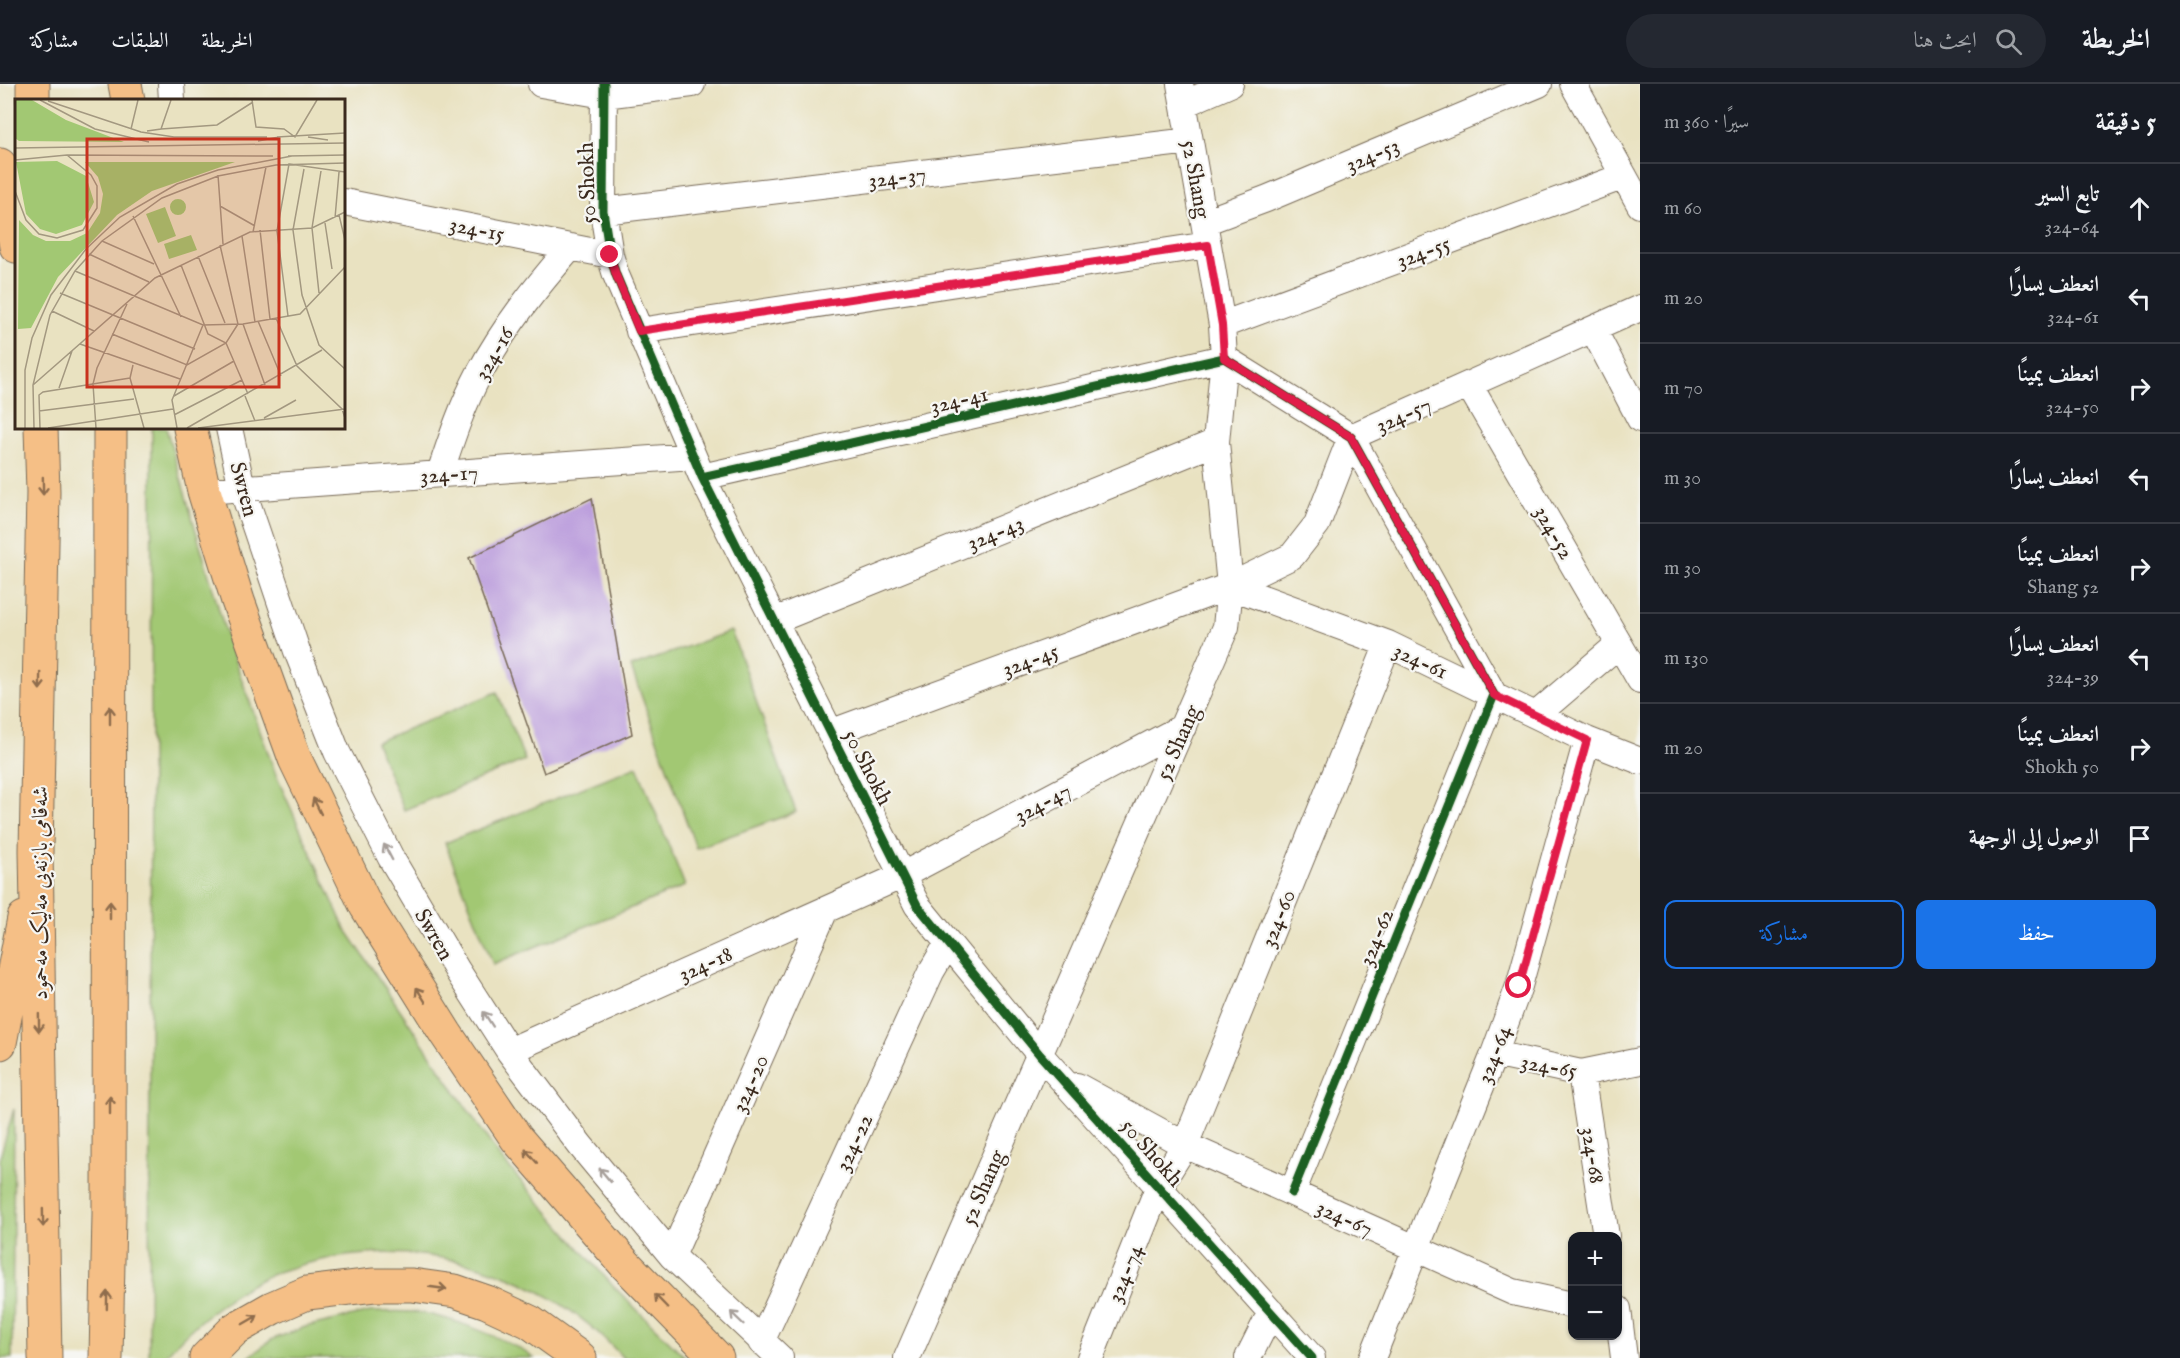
<!DOCTYPE html>
<html lang="ar">
<meta charset="utf-8">
<style>
:root{--surface:#171b24;--page:#242831;--text:#f1f3f6;--muted:#9ea1a6;--line:#363941;--accent:#1a73e8}
body{margin:0;font-family:"IM FELL English",Amiri,serif;background:var(--page);color:var(--text);direction:rtl}
.controls{position:absolute;right:18px;bottom:18px;display:grid;overflow:hidden;border-radius:12px;box-shadow:0 2px 4px #0004}
.controls button{width:54px;height:54px;display:grid;place-items:center;padding:0;border:0;border-bottom:2px solid var(--line);background:var(--surface);color:var(--text);font:30px sans-serif}
.stop{position:absolute;width:18px;height:18px;margin:-14px;border:4px solid #e11d48;border-radius:50%;background:#fff}
.stop.end{background:#e11d48;border-color:#fff;box-shadow:0 2px 6px #0008}
.list{margin:0;padding:0;list-style:none}
h2{display:flex;justify-content:space-between;align-items:center;height:78px;margin:0;padding:0 24px;font-size:26px}
h2 small{font-size:20px;font-weight:400;color:var(--muted)}
.list li{display:grid;grid-template-columns:39px 1fr auto;gap:18px;align-items:center;box-sizing:border-box;height:90px;padding:0 24px;border-top:2px solid var(--line)}
.list b{display:block;font-size:22px;white-space:nowrap}
.list p{margin:0;font-size:20px;white-space:nowrap;color:var(--muted)}
.list em{font-size:20px;font-style:normal;color:var(--muted)}
.actions{display:flex;gap:12px;padding:18px 24px}
.actions a{flex:1;padding:14px 0;border:2px solid var(--accent);border-radius:12px;text-align:center;font-size:21px;color:var(--accent)}
.actions .main{background:var(--accent);color:#fff}
.icon{flex:none;width:33px;height:33px;fill:none;stroke:currentColor;stroke-width:2;stroke-linecap:round;stroke-linejoin:round}
.map{position:relative;flex:none;width:1640px;height:1274px;overflow:hidden;direction:ltr}
header{display:flex;align-items:center;gap:36px;box-sizing:border-box;height:84px;padding:0 30px;background:var(--surface);border-bottom:2px solid var(--line)}
header strong{font-size:28px}
nav{display:flex;gap:33px;margin-inline-start:auto;font-size:21px}
.search{width:420px;height:54px;background:var(--page);display:flex;align-items:center;gap:15px;box-sizing:border-box;padding:0 21px;border-radius:33px;color:var(--muted);font-size:22px}
main{display:flex}
aside{flex:1;background:var(--surface)}
.map>svg:first-child{display:block}
.green{fill:#a2c873;stroke:#6e7948;stroke-width:1.5}
.building{fill:#ba9bdc}
.lines{fill:none;stroke-linecap:round;stroke-linejoin:round}
.street-casing{stroke:#786a57;stroke-width:28}
.highway-casing{stroke:#786a57;stroke-width:35}
.street{stroke:#fff;stroke-width:26}
.highway{stroke:#f5bf86;stroke-width:33}
.cycleway-casing{stroke:#f6f6f2;stroke-width:13}
.cycleway{stroke:#1b5e20;stroke-width:9}
.oneway{stroke:#8f6d4d}
.oneway2{stroke:#a79f9a}
.route{stroke:#e11d48;stroke-width:8}
.labels{text-anchor:middle;stroke-width:4.5;stroke-linejoin:round;paint-order:stroke}
.street-label{font-size:22px;fill:#3b2a1e;stroke:#f6f6f2}
.inset-road{fill:none;stroke:#a39880;stroke-width:1.5}
.view{fill:#c8321e;fill-opacity:0.15;stroke:#c8321e;stroke-width:3}
.inset-edge{fill:none;stroke:#3b2a1e;stroke-width:3}
</style>
<header>
<strong>الخريطة</strong>
<div class="search"><svg class="icon" aria-label="search" viewBox="0 0 24 24"><circle cx="10" cy="10" r="6"/><path d="M15 15l6 6"/></svg>ابحث هنا</div>
<nav><a>الخريطة</a><a>الطبقات</a><a>مشاركة</a></nav>
</header>
<main>
<aside>
<h2>5 دقيقة<small>سيرًا · 360 m</small></h2>
<ul class="list">
<li><svg class="icon" aria-label="ahead" viewBox="0 0 24 24"><path d="M12 20V5M6 11l6-6 6 6"/></svg><div><b>تابع السير</b><p>324-64</p></div><em>60 m</em></li>
<li><svg class="icon" aria-label="left" viewBox="0 0 24 24"><path d="M17 20v-9H6M10 6l-5 5 5 5"/></svg><div><b>انعطف يسارًا</b><p>324-61</p></div><em>20 m</em></li>
<li><svg class="icon" aria-label="right" viewBox="0 0 24 24"><path d="M7 20v-9h11M14 6l5 5-5 5"/></svg><div><b>انعطف يمينًا</b><p>324-50</p></div><em>70 m</em></li>
<li><svg class="icon" aria-label="left" viewBox="0 0 24 24"><path d="M17 20v-9H6M10 6l-5 5 5 5"/></svg><div><b>انعطف يسارًا</b></div><em>30 m</em></li>
<li><svg class="icon" aria-label="right" viewBox="0 0 24 24"><path d="M7 20v-9h11M14 6l5 5-5 5"/></svg><div><b>انعطف يمينًا</b><p>52 Shang</p></div><em>30 m</em></li>
<li><svg class="icon" aria-label="left" viewBox="0 0 24 24"><path d="M17 20v-9H6M10 6l-5 5 5 5"/></svg><div><b>انعطف يسارًا</b><p>324-39</p></div><em>130 m</em></li>
<li><svg class="icon" aria-label="right" viewBox="0 0 24 24"><path d="M7 20v-9h11M14 6l5 5-5 5"/></svg><div><b>انعطف يمينًا</b><p>50 Shokh</p></div><em>20 m</em></li>
<li><svg class="icon" aria-label="arrive" viewBox="0 0 24 24"><path d="M6 21V4h12l-3 4 3 4H6"/></svg><div><b>الوصول إلى الوجهة</b></div></li>
</ul>
<div class="actions"><a class="main">حفظ</a><a>مشاركة</a></div>
</aside>
<div class="map">
<svg width="1640" height="1274" viewBox="0 0 1640 1274">
<rect width="100%" height="100%" fill="#f6f6f2"/>
<filter id="ink" filterUnits="userSpaceOnUse"><feTurbulence type="fractalNoise" baseFrequency=".0167" numOctaves="2"/><feDisplacementMap in="SourceGraphic" scale="12" xChannelSelector="R" yChannelSelector="G"/><feConvolveMatrix kernelMatrix="1 2 1 2 8 2 1 2 1" color-interpolation-filters="sRGB"/></filter>
<filter id="wash" filterUnits="userSpaceOnUse"><feTurbulence type="fractalNoise" baseFrequency=".008" numOctaves="4" result="noise"/><feDisplacementMap in="SourceGraphic" scale="24" xChannelSelector="R" yChannelSelector="G"/><feGaussianBlur stdDeviation="1.35" result="paint"/><feColorMatrix in="noise" values="0 0 0 0 0 0 0 0 0 0 0 0 0 0 0 0 0 1.4 0 .05"/><feComposite in="paint" operator="in"/></filter>
<g filter="url(#wash)">
<rect width="100%" height="100%" fill="#e9e2c1"/>
<!-- green -->
<path class="green" d="M 152,344 L 166,344 L 229,560 L 276,691 L 344,843 L 499,1072 L 613,1202 L 686,1274 L 623,1274 C 538,1177 399,1145 278,1188 C 236,1203 192,1241 163,1274 L 149,1274 Z
M 731,547 L 796,728 L 696,764 L 631,583 Z
M 497,608 L 525,676 L 404,726 L 376,658 Z
M 637,682 L 685,802 L 493,880 L 445,759 Z
M 14,1025 L 12,1274 L 0,1274 L 0,1073 Z
M 370,1228 C 384,1228 398,1227 412,1228 C 444,1230 508,1255 534,1274 L 248,1274 L 271,1256 L 305,1243 Z"/>
<g id="blocks">
<!-- building -->
<path class="building" d="M 592,414 L 632,650 L 544,689 L 469,474 Z"/>
</g>
</g>
<g filter="url(#ink)">
<use href="#blocks" fill-opacity="0" stroke="#786a57" stroke-width="1.5"/>
<g class="lines">
<!-- street casing -->
<g class="street-casing">
<path id="street" d="M 171,0 L 172,16
M 541,0 L 604,11 L 692,0
M 604,0 L 603,127 L 610,171 L 616,191 L 702,393 L 917,821 L 1040,971 L 1312,1274
M 1573,0 L 1640,121
M 1184,20 L 1230,0
M 344,118 L 610,171
M 603,127 L 1190,57
M 1204,138 L 1266,115 L 1539,0
M 1222,241 L 1624,92
M 1593,245 L 1640,335
M 639,247 L 1208,161
M 1469,301 L 1640,596
M 229,344 L 242,404 L 257,448 L 297,567 L 337,668 L 391,774 L 457,886 L 509,967 L 580,1061 L 672,1172 L 780,1274
M 440,389 C 451,356 462,322 479,290 C 504,243 536,203 571,163
M 702,393 L 1224,274 L 1351,353 L 1494,611 L 1292,1109
M 204,407 L 693,372
M 1230,502 L 1388,560 L 1587,656 L 1640,677
M 774,537 L 1216,358
M 1536,631 L 1619,560
M 830,649 L 1230,502 L 1292,472 L 1317,440 L 1351,353 L 1640,224
M 509,967 L 901,792 L 1183,643
M 1494,970 L 1581,989 L 1640,977
M 1581,989 L 1606,1152
M 1077,1002 L 1185,1061 L 1415,1164 L 1513,1208 L 1572,1221
M 672,1172 L 825,826
M 1618,1225 L 1624,1274
M 761,1258 L 931,888 L 948,859
M 907,1274 L 1226,543 L 1230,502 L 1216,358 L 1224,274 L 1222,241 L 1180,0
M 1090,1274 L 1158,1104 L 1185,1061 L 1388,560
M 1248,1274 L 1271,1228
M 1372,1274 L 1494,970 L 1519,902 L 1587,656"/>
</g>
<!-- highway casing -->
<g class="highway-casing">
<path id="highway" d="M 33,0 L 33,16
M 125,0 L 128,16
M 0,81 L 16,162
M 41,344 L 43,408 L 36,767 L 45,1274
M 190,344 L 204,407 L 238,517 L 295,675 L 366,822 L 446,950 L 517,1055 L 625,1180 L 717,1274
M 0,959 L 24,834
M 106,1274 L 109,1130 L 110,344
M 206,1274 L 235,1245 L 272,1224 L 307,1209 L 374,1201 L 412,1201 L 455,1207 L 487,1218 L 530,1238 L 580,1274"/>
</g>
<!-- street -->
<use href="#street" class="street"/>
<!-- highway -->
<use href="#highway" class="highway"/>
<!-- cycleway casing -->
<g class="cycleway-casing">
<path id="cycleway" d="M 604,0 L 603,127 L 610,171 L 616,191 L 702,393 L 917,821 L 1040,971 L 1312,1274
M 702,393 L 1224,274 L 1351,353 L 1494,611 L 1292,1109"/>
</g>
<!-- cycleway -->
<use href="#cycleway" class="cycleway"/>
</g>
<!-- one-way arrows -->
<defs><path id="oneway-shaft" d="M-6 0H5M1.5-3L5.5 0L1.5 3" fill="none" stroke-width="1.6" stroke-linecap="round" stroke-linejoin="round" transform="scale(1.5)"/></defs>
<g class="oneway">
<use href="#oneway-shaft" transform="translate(43 402) rotate(89)"/>
<use href="#oneway-shaft" transform="translate(40 597) rotate(91)"/>
<use href="#oneway-shaft" transform="translate(110 631) rotate(-90)"/>
<use href="#oneway-shaft" transform="translate(317 722) rotate(-116)"/>
<use href="#oneway-shaft" transform="translate(110 826) rotate(-90)"/>
<use href="#oneway-shaft" transform="translate(421 911) rotate(-122)"/>
<use href="#oneway-shaft" transform="translate(39 939) rotate(89)"/>
<use href="#oneway-shaft" transform="translate(110 1021) rotate(-90)"/>
<use href="#oneway-shaft" transform="translate(531 1072) rotate(-131)"/>
<use href="#oneway-shaft" transform="translate(43 1134) rotate(89)"/>
<use href="#oneway-shaft" transform="translate(438 1204) rotate(8)"/>
<use href="#oneway-shaft" transform="translate(107 1216) rotate(-89)"/>
<use href="#oneway-shaft" transform="translate(661 1217) rotate(-134)"/>
<use href="#oneway-shaft" transform="translate(250 1236) rotate(-30)"/>
</g>
<g class="oneway2">
<use href="#oneway-shaft" transform="translate(388 768) rotate(-118)"/>
<use href="#oneway-shaft" transform="translate(488 935) rotate(-123)"/>
<use href="#oneway-shaft" transform="translate(605 1091) rotate(-130)"/>
<use href="#oneway-shaft" transform="translate(737 1234) rotate(-136)"/>
</g>
</g>
<g class="lines" filter="url(#ink)">
<!-- route -->
<path class="route" d="M 610,171 L 616,191 L 639,247 L 1208,161 L 1222,241 L 1224,274 L 1351,353 L 1494,611 L 1587,656 L 1519,902"/>
</g>
<g class="labels">
<!-- street labels -->
<g class="street-label">
<text transform="translate(1372 70) rotate(-23)" y="8">324-53</text>
<text transform="translate(897 92) rotate(-7)" y="8">324-37</text>
<text transform="translate(1197 95) rotate(80)" y="8">52 Shang</text>
<text transform="translate(586 99) rotate(-92)" y="8">50 Shokh</text>
<text transform="translate(477 144) rotate(11)" y="8">324-15</text>
<text transform="translate(1423 167) rotate(-20)" y="8">324-55</text>
<text transform="translate(493 269) rotate(-60)" y="8">324-16</text>
<text transform="translate(959 315) rotate(-13)" y="8">324-41</text>
<text transform="translate(1403 330) rotate(-24)" y="8">324-57</text>
<text transform="translate(449 389) rotate(-4)" y="8">324-17</text>
<text transform="translate(245 405) rotate(75)" y="8">Swren</text>
<text transform="translate(995 448) rotate(-22)" y="8">324-43</text>
<text transform="translate(1555 448) rotate(60)" y="8">324-52</text>
<text transform="translate(1030 575) rotate(-20)" y="8">324-45</text>
<text transform="translate(1421 576) rotate(25)" y="8">324-61</text>
<text transform="translate(1177 658) rotate(-66)" y="8">52 Shang</text>
<text transform="translate(869 683) rotate(63)" y="8">50 Shokh</text>
<text transform="translate(1042 718) rotate(-28)" y="8">324-47</text>
<text transform="translate(39 809) rotate(-90)" y="8">شەقامی بازنەیی مەلیک مەحمود</text>
<text transform="translate(1277 834) rotate(-68)" y="8">324-60</text>
<text transform="translate(435 850) rotate(60)" y="8">Swren</text>
<text transform="translate(1375 853) rotate(-68)" y="8">324-62</text>
<text transform="translate(705 879) rotate(-24)" y="8">324-18</text>
<text transform="translate(1493 970) rotate(-69)" y="8">324-64</text>
<text transform="translate(1549 981) rotate(10)" y="8">324-65</text>
<text transform="translate(749 999) rotate(-66)" y="8">324-20</text>
<text transform="translate(853 1058) rotate(-65)" y="8">324-22</text>
<text transform="translate(1153 1068) rotate(49)" y="8">50 Shokh</text>
<text transform="translate(1594 1071) rotate(81)" y="8">324-68</text>
<text transform="translate(982 1103) rotate(-66)" y="8">52 Shang</text>
<text transform="translate(1345 1133) rotate(24)" y="8">324-67</text>
<text transform="translate(1124 1189) rotate(-68)" y="8">324-74</text>
</g>
</g>
<!-- overview -->
<g transform="translate(15 15)">
<rect width="330" height="330" fill="#e9e2c1"/>
<path d="M 0,1 L 17,1 L 51,21 L 109,43 L 4,42 L 0,39 ZM 42,62 L 71,77 L 79,103 L 67,126 L 41,135 L 25,130 L 11,115 L 1,63 ZM 70,63 L 220,63 L 137,92 L 102,116 L 43,178 L 16,229 L 3,230 L 4,121 L 18,136 L 31,142 L 55,142 L 72,134 L 85,114 L 88,95 L 83,78 ZM155 108a8 8 0 1 1 16 0a8 8 0 1 1-16 0ZM 150,108 L 161,137 L 143,144 L 131,115 ZM 176,136 L 182,151 L 154,160 L 149,145 Z" fill="#a2c873"/>
<path class="inset-road" d="M 25,1 L 80,30 L 134,43M 237,1 L 241,28 L 269,30 L 280,38 L 302,1M 33,2 L 126,33 L 159,38 L 252,38M 116,30 L 123,1M 146,30 L 202,26 L 238,3M 132,32 L 146,30 L 156,1M 262,38 L 330,34M 293,38 L 313,41M 243,42 L 264,38M 0,49 L 330,44M 273,57 L 330,56M 0,61 L 52,56 L 258,57M 289,70 L 278,131 L 287,196 L 304,246 L 330,270M 203,76 L 208,145M 0,92 L 11,121 L 24,135 L 42,139 L 68,131 L 82,109 L 82,87 L 76,76 L 52,56M 205,107 L 240,127M 324,116 L 330,141M 118,117 L 166,218M 320,119 L 324,73M 310,124 L 317,170M 245,131 L 255,220M 238,133 L 251,68M 227,137 L 240,223M 87,142 L 139,165M 74,155 L 134,183M 183,157 L 210,224M 166,166 L 193,235 L 211,244 L 233,295M 60,172 L 188,226 L 228,225 L 285,215 L 330,168M 45,194 L 180,250M 304,194 L 297,129 L 306,72M 37,212 L 79,232M 273,217 L 262,132 L 274,65 L 330,73M 261,219 L 282,267 L 327,310 L 330,319M 243,222 L 266,277M 228,225 L 250,286M 97,235 L 172,266 L 211,244 L 223,225 L 205,146M 65,245 L 165,280M 118,266 L 115,279 L 129,329M 18,286 L 140,179 L 235,133 L 297,129 L 330,113M 44,289 L 57,252M 159,297 L 219,262M 230,297 L 240,322M 24,312 L 119,300M 159,316 L 227,281M 249,319 L 281,301M 10,329 L 10,271 L 17,239 L 36,196 L 71,150 L 105,118 L 162,85 L 203,71 L 277,57M 19,329 L 18,286 L 35,216 L 60,172 L 87,142 L 147,99 L 203,77 L 261,66 L 330,64M 25,329 L 24,296 L 28,293 L 115,279M 33,329 L 158,310M 81,329 L 78,285 L 82,269 L 112,205M 162,329 L 157,301 L 188,226M 172,329 L 307,251M 183,329 L 330,310"/>
<path class="view" d="M 72,40 L 264,40 L 264,288 L 72,288 Z"/>
<rect width="330" height="330" class="inset-edge"/>
</g>
</svg>
<div class="controls">
<button>+</button>
<button>−</button>
</div>
<div class="stop" style="left:1519px;top:902px"></div>
<div class="stop end" style="left:610px;top:171px"></div>
</div>
</main>
